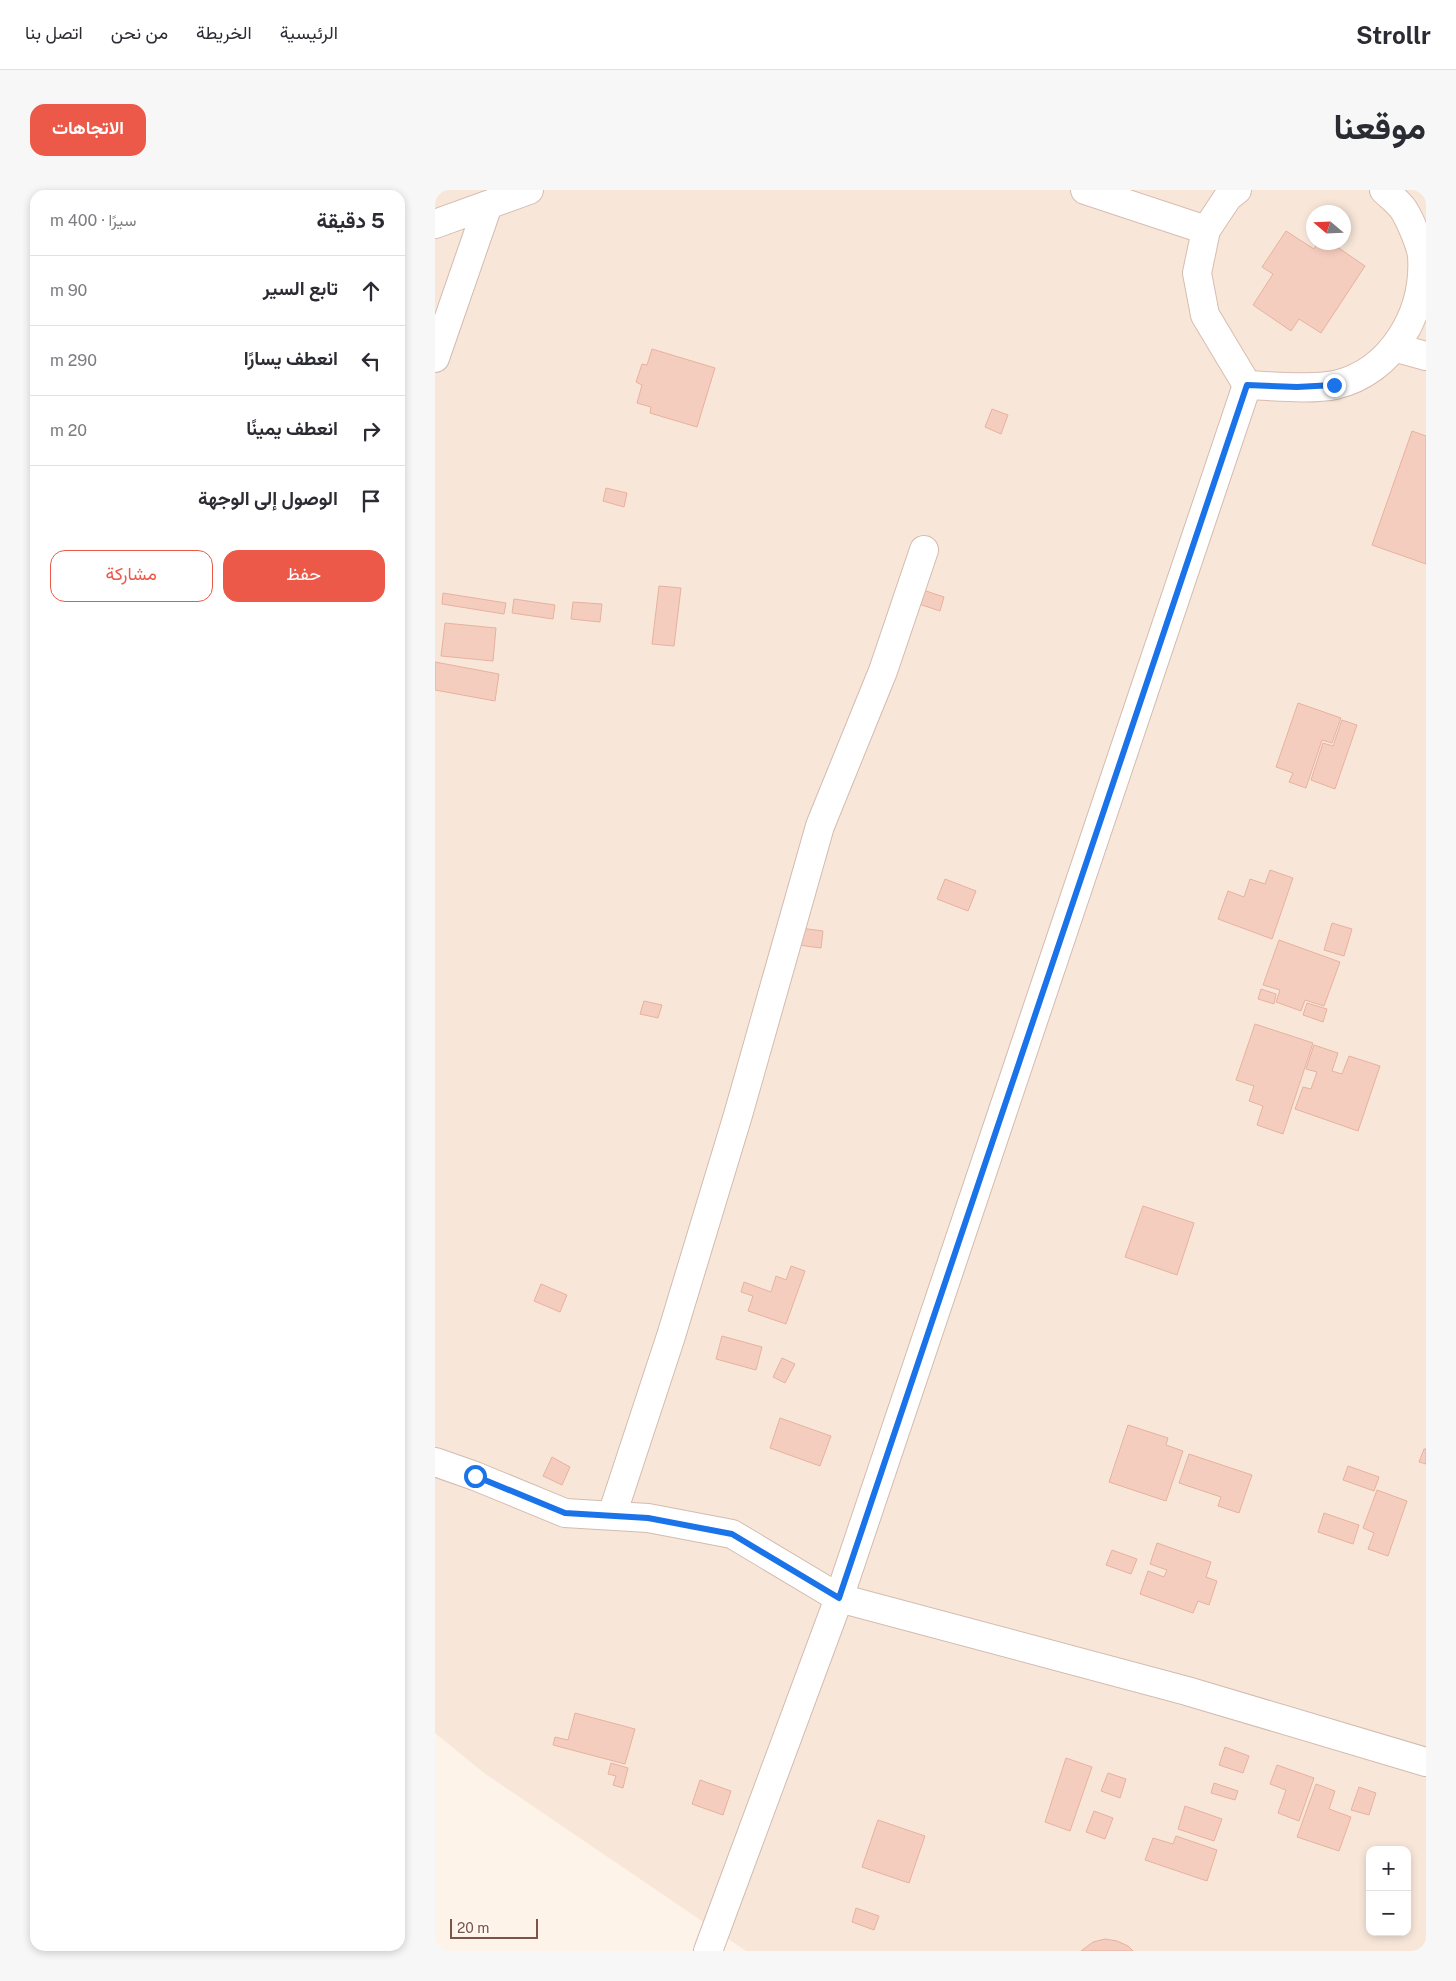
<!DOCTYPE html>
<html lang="ar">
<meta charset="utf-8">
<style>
:root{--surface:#fff;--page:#f7f7f7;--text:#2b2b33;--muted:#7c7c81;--line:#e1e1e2;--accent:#ec5949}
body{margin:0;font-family:"Public Sans",Vazirmatn,sans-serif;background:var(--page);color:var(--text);direction:rtl}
.controls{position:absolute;right:15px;bottom:15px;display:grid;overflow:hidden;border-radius:10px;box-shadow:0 2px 8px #0003}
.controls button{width:45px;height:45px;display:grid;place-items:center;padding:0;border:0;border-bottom:1px solid var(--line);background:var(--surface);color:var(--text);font:25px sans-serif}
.compass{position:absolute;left:871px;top:15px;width:45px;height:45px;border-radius:50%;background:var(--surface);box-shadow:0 2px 8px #0003;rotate:289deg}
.scale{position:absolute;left:15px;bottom:12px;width:88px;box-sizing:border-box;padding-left:5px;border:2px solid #7a554a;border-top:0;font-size:14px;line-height:18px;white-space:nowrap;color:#7a554a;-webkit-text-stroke:4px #fff7f0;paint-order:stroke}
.stop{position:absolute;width:15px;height:15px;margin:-11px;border:4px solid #1a73e8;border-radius:50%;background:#fff}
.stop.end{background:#1a73e8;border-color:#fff;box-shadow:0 1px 5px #0008}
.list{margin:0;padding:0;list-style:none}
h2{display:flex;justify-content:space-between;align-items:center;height:65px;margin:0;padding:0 20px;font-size:21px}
h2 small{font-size:16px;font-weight:400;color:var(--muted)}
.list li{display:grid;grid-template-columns:32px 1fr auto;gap:15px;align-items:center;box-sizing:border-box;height:70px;padding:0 20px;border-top:1px solid var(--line)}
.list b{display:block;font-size:19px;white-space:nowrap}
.list em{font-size:16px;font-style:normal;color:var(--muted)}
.actions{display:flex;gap:10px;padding:15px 20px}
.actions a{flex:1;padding:11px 0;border:1px solid var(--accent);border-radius:15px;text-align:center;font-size:18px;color:var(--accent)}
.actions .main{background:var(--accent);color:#fff}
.icon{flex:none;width:28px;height:28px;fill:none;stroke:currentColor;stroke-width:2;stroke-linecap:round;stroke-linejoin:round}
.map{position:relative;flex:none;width:991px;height:1761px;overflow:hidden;direction:ltr;border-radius:15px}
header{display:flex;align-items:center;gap:30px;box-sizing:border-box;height:70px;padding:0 25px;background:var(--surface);border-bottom:1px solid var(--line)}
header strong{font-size:24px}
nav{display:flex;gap:28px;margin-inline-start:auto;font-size:18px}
.intro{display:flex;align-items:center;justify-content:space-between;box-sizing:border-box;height:120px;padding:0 30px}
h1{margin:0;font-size:35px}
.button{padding:12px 22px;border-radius:15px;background:var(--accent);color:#fff;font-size:18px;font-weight:700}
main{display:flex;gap:30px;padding:0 30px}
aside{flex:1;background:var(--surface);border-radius:15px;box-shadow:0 2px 8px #0003}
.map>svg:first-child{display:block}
.residential{fill:#f8e7d9;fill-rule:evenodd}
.building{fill:#f4cdbf;stroke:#e8b19e}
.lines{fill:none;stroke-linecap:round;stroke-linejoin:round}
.street-casing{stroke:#d3bbb0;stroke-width:30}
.secondary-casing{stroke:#d8bcaf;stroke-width:30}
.street{stroke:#fff;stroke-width:28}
.secondary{stroke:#fff;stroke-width:28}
.route{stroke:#1a73e8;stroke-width:6}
</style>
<header>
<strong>Strollr</strong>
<nav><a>الرئيسية</a><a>الخريطة</a><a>من نحن</a><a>اتصل بنا</a></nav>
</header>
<div class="intro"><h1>موقعنا</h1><a class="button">الاتجاهات</a></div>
<main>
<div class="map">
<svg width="991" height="1761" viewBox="0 0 991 1761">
<rect width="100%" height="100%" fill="#fdf3e9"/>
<!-- residential -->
<path class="residential" d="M 0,0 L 991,0 L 991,1761 L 311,1761 L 49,1583 L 0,1543 ZM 878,22 L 908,22 L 908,52 L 878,52 ZM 935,1660 L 972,1660 L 972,1742 L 935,1742 Z"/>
<!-- building -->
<path class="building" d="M 851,41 L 879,59 L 883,52 L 895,52 L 930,76 L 886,143 L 864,129 L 856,141 L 818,115 L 838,84 L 827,77 Z
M 217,159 L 280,178 L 262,237 L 215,223 L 216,217 L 202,213 L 207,195 L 201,192 L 207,174 L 212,175 Z
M 557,219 L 573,225 L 566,244 L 550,237 Z
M 977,241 L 991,246 L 991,374 L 937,355 Z
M 171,298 L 192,303 L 189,317 L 168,311 Z
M 224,396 L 246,398 L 239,456 L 217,454 Z
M 488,400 L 509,407 L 505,421 L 484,414 Z
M 8,403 L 71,413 L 69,424 L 7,414 Z
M 79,409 L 120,415 L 118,429 L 77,423 Z
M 138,412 L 167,414 L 165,432 L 136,429 Z
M 10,433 L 61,438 L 58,471 L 6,466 Z
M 0,472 L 64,484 L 60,511 L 0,500 Z
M 863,513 L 906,528 L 897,553 L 887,550 L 871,598 L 854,592 L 858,583 L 841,577 Z
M 907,530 L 922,535 L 900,599 L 876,590 L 888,553 L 898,556 Z
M 835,680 L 858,688 L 837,749 L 783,729 L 793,701 L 809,707 L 815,689 L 830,694 Z
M 510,689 L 541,701 L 533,721 L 502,709 Z
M 897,733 L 917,739 L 909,766 L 889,760 Z
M 365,738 L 388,741 L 386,758 L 363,755 Z
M 844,750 L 905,772 L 889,816 L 870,810 L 866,821 L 841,812 L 845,800 L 828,795 Z
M 826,799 L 841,804 L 839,814 L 823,809 Z
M 209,811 L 227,815 L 223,828 L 205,824 Z
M 872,813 L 892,819 L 888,832 L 868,825 Z
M 820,834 L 878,853 L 848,944 L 822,935 L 828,916 L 814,911 L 819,896 L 801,890 Z
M 879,855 L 903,863 L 897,881 L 907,884 L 914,866 L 945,876 L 923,941 L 860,919 L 868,897 L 876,899 L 882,882 L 871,879 Z
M 708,1016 L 759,1033 L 742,1085 L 690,1067 Z
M 356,1076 L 370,1081 L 351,1134 L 313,1121 L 318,1106 L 306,1102 L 309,1092 L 336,1102 L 341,1086 L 351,1090 Z
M 106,1094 L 132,1105 L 125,1122 L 99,1111 Z
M 287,1146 L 327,1157 L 321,1180 L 281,1169 Z
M 347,1168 L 360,1174 L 350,1193 L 338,1187 Z
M 345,1228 L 396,1246 L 385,1276 L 335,1258 Z
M 693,1235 L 733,1248 L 731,1255 L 748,1261 L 731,1311 L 674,1292 Z
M 989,1259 L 991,1259 L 991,1274 L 984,1272 Z
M 754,1264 L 817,1285 L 804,1323 L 783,1316 L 786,1307 L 744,1293 Z
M 117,1267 L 135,1277 L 127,1295 L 108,1286 Z
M 913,1276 L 944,1287 L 939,1301 L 908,1290 Z
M 942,1300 L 972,1311 L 953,1366 L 933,1359 L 939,1343 L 928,1338 Z
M 889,1323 L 924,1335 L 918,1354 L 883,1342 Z
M 722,1353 L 776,1372 L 771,1387 L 782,1391 L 774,1415 L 763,1411 L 758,1423 L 705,1404 L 713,1381 L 729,1387 L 732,1380 L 715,1374 Z
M 677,1360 L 702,1369 L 696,1384 L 671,1375 Z
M 140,1523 L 200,1539 L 190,1574 L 118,1555 L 120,1547 L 133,1550 Z
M 790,1557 L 814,1566 L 808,1583 L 784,1575 Z
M 631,1568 L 657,1577 L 635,1641 L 610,1632 Z
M 176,1573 L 193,1578 L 188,1598 L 178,1595 L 181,1586 L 173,1584 Z
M 842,1575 L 879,1588 L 864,1631 L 843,1623 L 851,1600 L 835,1594 Z
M 673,1583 L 691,1589 L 685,1608 L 666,1601 Z
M 265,1590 L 296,1601 L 288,1625 L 257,1614 Z
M 779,1593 L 803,1601 L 800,1610 L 776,1603 Z
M 881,1594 L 900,1601 L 894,1619 L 916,1627 L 904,1661 L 862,1647 Z
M 924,1597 L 941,1603 L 934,1625 L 916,1620 Z
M 750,1616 L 787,1629 L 779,1651 L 743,1639 Z
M 659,1621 L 678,1628 L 670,1649 L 651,1642 Z
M 443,1630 L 490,1646 L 474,1693 L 427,1677 Z
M 741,1646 L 782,1660 L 772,1691 L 710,1670 L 718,1648 L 738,1654 Z
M 421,1718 L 444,1726 L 439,1740 L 417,1732 Z
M 670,1749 L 682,1751 L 693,1756 L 698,1761 L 646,1761 L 658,1752 Z"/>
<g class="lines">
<!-- street casing -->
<g class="street-casing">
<path id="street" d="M 0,34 L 94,0
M 0,168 L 53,15
M 0,1272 L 40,1286 L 130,1323 L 213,1328 L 297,1344 L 404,1408 L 752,1501 L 991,1572
M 177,1325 L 236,1146 L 303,925 L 385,636 L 448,481 L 489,360
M 273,1761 L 404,1408 L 812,195"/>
</g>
<!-- secondary casing -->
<g class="secondary-casing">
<path id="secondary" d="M 650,0 L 771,40
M 802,0 L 793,7 L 771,40 L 762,83 L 770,125 L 812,195 C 836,196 877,200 900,195 C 957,182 991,123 987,65 C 985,54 976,32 970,22 C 966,14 956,7 949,0
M 962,158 L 991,166"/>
</g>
<!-- street -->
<use href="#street" class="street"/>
<!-- secondary -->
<use href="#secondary" class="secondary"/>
</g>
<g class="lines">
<!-- route -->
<path class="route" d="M 40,1286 L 130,1323 L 213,1328 L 297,1344 L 404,1408 L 812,195 L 862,197 L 899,195"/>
</g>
</svg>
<div class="controls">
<button>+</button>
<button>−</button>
</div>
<svg class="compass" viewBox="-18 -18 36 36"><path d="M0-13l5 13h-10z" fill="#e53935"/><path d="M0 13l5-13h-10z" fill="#7c7c81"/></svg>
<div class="scale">20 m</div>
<div class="stop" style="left:40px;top:1286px"></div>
<div class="stop end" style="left:899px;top:195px"></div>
</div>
<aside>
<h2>5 دقيقة<small>سيرًا · 400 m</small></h2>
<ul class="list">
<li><svg class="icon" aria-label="ahead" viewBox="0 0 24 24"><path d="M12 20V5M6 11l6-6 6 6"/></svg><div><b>تابع السير</b></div><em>90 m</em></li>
<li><svg class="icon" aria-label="left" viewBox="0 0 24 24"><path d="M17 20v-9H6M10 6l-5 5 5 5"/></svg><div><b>انعطف يسارًا</b></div><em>290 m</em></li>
<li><svg class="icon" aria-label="right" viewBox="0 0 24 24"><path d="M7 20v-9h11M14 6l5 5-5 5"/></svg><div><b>انعطف يمينًا</b></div><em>20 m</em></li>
<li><svg class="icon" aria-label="arrive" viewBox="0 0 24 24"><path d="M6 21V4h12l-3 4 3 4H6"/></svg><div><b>الوصول إلى الوجهة</b></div></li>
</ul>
<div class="actions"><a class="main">حفظ</a><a>مشاركة</a></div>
</aside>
</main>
